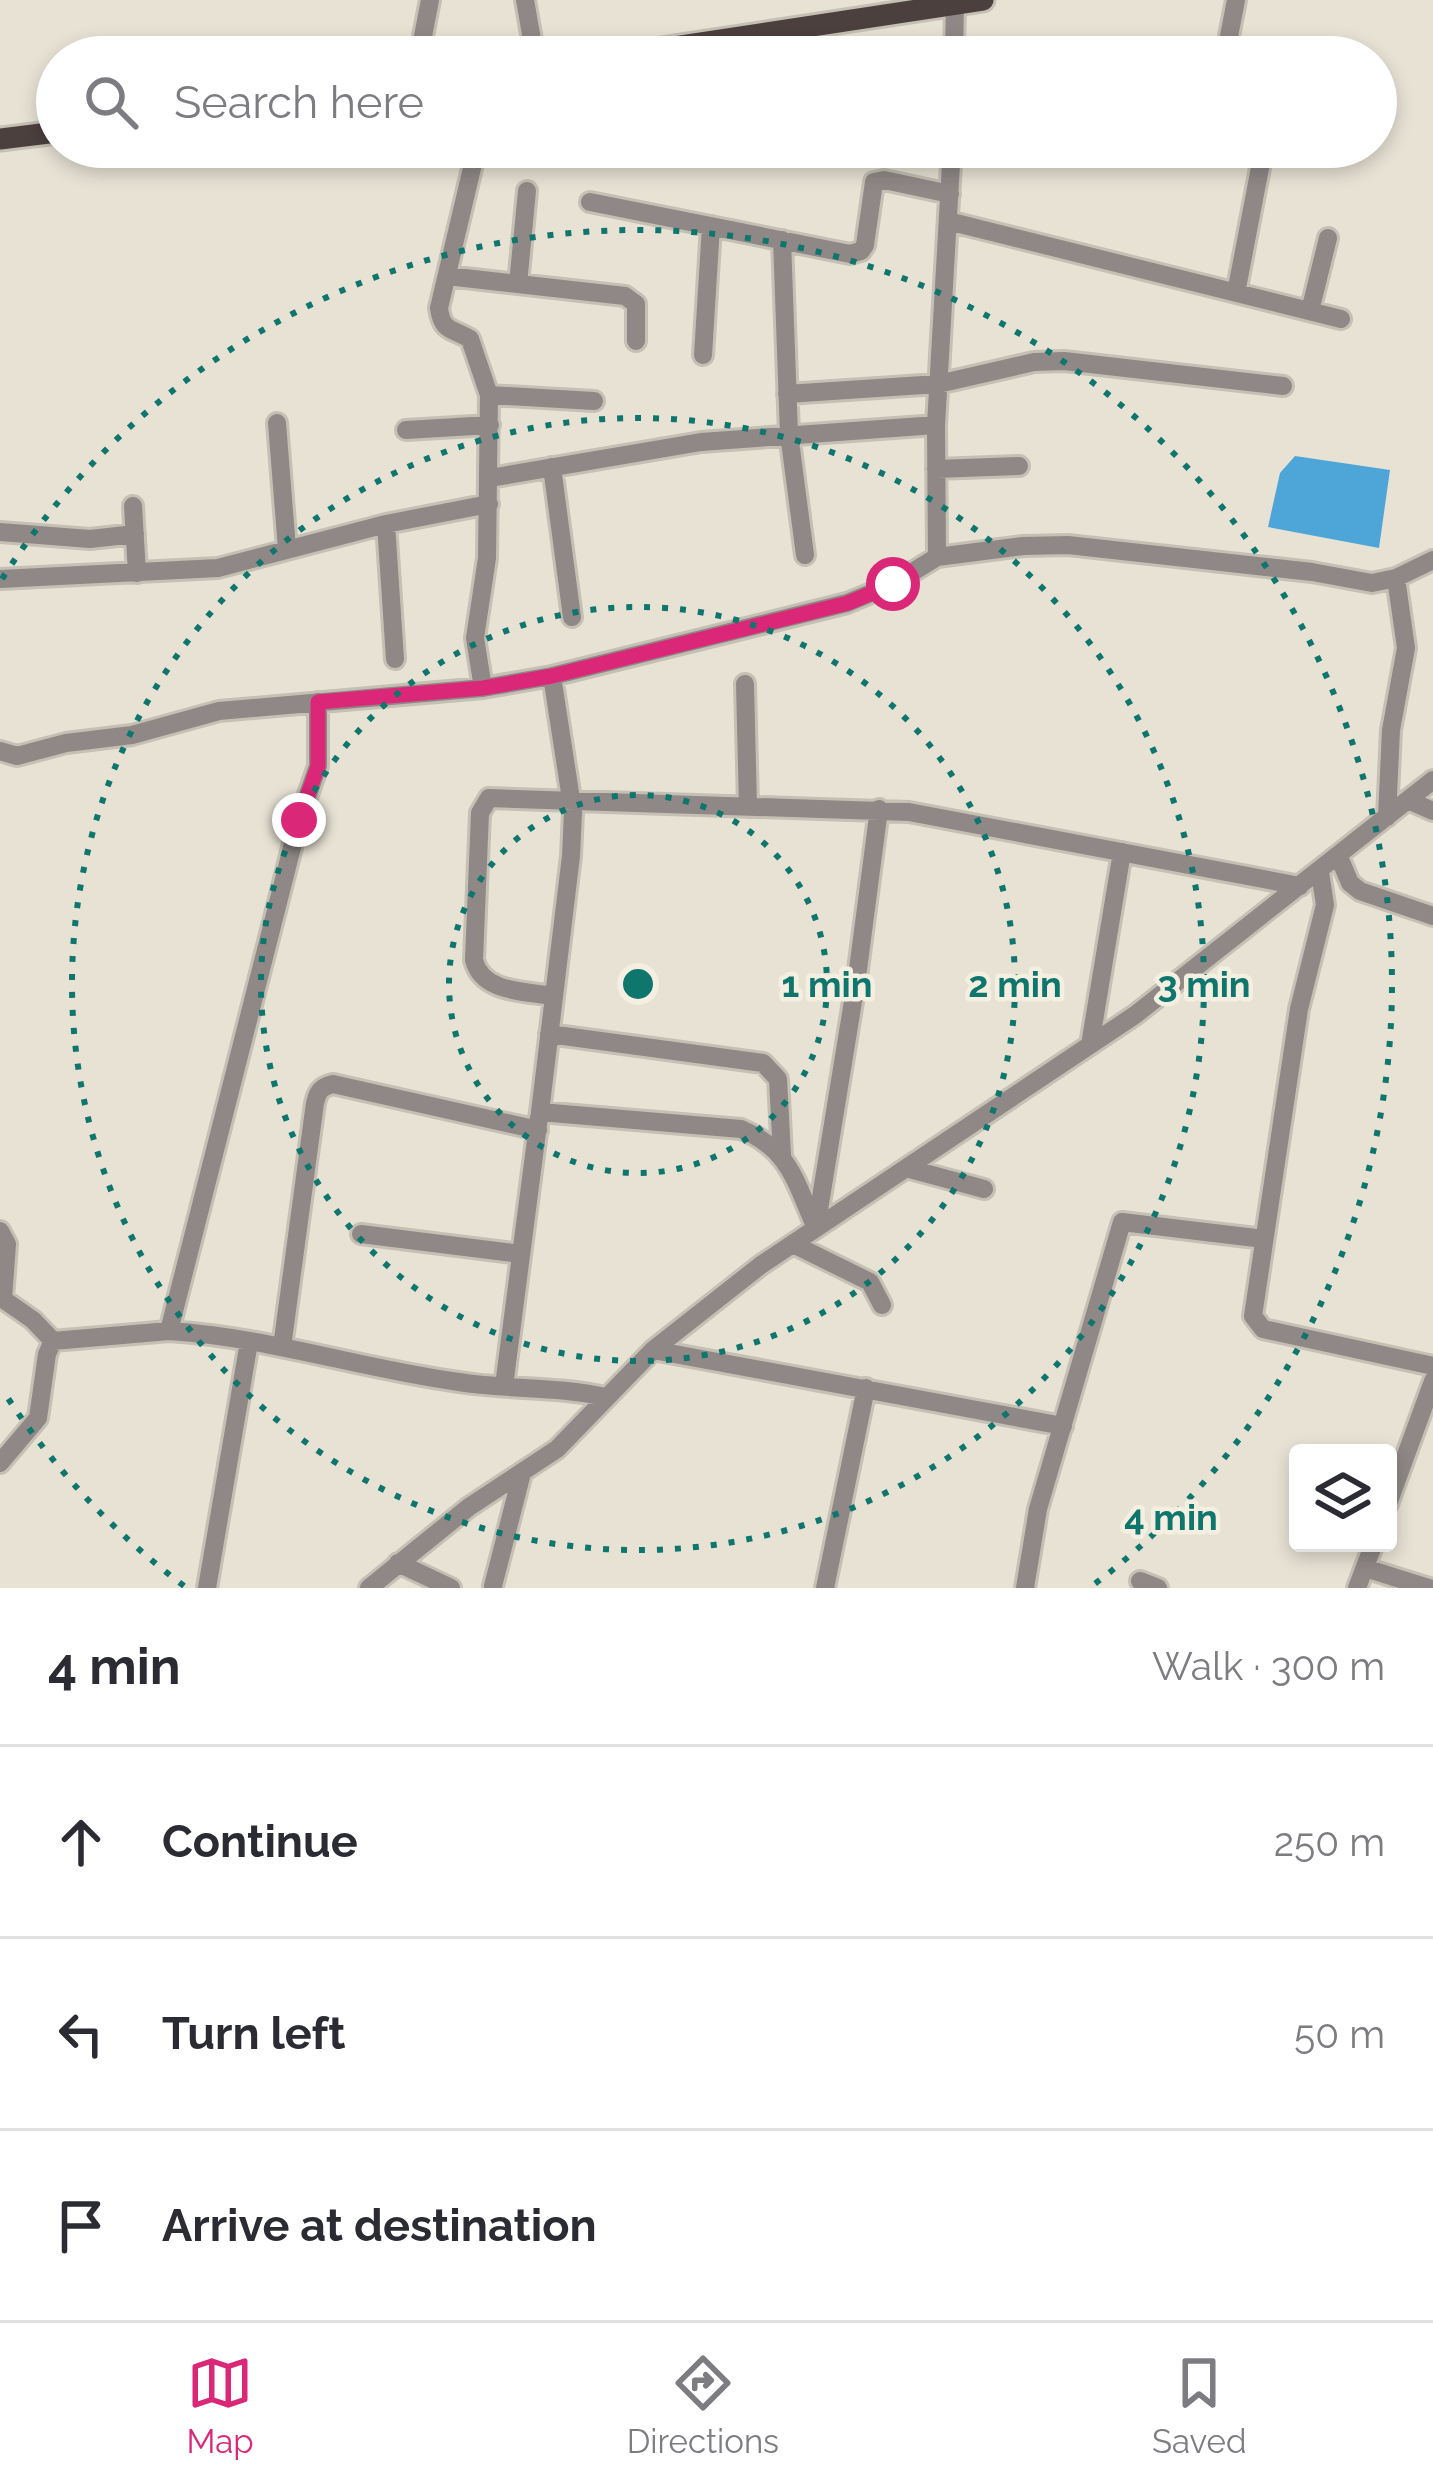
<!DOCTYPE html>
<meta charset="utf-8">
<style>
:root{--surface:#fff;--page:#f2f2f3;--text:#2b2b33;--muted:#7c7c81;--line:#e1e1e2;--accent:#db2777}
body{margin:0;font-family:Raleway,sans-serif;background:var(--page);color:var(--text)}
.controls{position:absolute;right:36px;bottom:36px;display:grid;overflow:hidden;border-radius:12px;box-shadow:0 6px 18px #0003}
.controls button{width:108px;height:108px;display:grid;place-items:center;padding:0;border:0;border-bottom:3px solid var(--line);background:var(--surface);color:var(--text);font:60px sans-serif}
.stop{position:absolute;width:36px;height:36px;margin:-27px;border:9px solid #db2777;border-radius:50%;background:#fff}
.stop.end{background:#db2777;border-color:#fff;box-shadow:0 3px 12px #0008}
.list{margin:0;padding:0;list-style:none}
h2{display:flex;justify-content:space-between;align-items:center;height:156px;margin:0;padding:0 48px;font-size:51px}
h2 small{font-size:39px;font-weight:400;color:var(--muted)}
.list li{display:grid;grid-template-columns:78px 1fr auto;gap:36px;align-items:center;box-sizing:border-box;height:192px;padding:0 48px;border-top:3px solid var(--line)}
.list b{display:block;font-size:45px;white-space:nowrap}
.list em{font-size:39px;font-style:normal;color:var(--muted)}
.icon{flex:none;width:66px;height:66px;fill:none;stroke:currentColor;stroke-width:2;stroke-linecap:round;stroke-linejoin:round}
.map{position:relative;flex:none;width:1433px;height:1588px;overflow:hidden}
.search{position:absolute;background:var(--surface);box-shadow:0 6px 18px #0003;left:36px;right:36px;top:36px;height:132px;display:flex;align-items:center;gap:30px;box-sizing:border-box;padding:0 42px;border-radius:66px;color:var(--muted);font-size:45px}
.sheet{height:732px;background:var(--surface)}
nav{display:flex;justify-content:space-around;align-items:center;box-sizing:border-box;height:168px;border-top:3px solid var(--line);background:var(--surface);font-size:33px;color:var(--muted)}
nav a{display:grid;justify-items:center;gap:6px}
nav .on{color:var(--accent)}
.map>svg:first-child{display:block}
.water{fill:#4ea6d8}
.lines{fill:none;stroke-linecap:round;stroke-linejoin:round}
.minor-casing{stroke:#c5c0b4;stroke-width:24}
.major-casing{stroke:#c5c0b4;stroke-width:27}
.minor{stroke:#8f8887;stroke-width:18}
.major{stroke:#4c403f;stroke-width:21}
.route{stroke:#db2777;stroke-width:15}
.ring{fill:none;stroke:#0f766e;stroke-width:6;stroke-dasharray:6 12}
.centre{fill:#0f766e;stroke:#f4efe1;stroke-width:6}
.ring-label{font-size:36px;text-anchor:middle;font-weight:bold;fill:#0f766e;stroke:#f4efe1;stroke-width:9;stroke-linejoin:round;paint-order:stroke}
</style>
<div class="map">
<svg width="1433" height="1588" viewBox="0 0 1433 1588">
<rect width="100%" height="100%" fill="#e7e2d4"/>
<!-- water -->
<path class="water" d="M 1295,456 L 1390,470 L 1379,548 L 1268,527 L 1280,473 Z"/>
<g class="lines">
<!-- minor casing -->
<g class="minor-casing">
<path id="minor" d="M 525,0 L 535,57
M 419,57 L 430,0
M 954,57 L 955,0
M 1225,57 L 1236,0
M 477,147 L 439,308 C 442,332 452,328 470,339 L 489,395 L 487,558 L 475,638 L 483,688
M 590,202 L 850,254 L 861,251 L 865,245 L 874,182 L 884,180 L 950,194
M 948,221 L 1341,319
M 782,240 L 789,434 L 805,555
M 447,276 L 625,296 L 636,304 L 636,341
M 518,284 L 527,191
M 1236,293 L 1264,147
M 1310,311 L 1328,238
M 703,355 L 711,226
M 787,394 L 938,384 L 1034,362 L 1064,361 L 1283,386
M 489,395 L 594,401
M 277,423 L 287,549
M 406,430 L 490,425
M 552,467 L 572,617
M 936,469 L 1019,466
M 490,478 L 701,442 L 936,425
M 133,506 L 137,573
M 386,524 L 395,659
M 0,532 L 90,539 L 135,534
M 937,557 L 936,425 L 952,147
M 0,579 L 218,568 L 386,524 L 489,504
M 552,676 L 573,812 L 571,856 L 540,1112 L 741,1129 C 791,1150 795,1182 816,1228
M 745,684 L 748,807
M 0,751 L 17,756 L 66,743 L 132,735 L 219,711 L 483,688 L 552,676 L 847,603 L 893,584 L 937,557 L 1023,546 L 1068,545 L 1312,572 L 1372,583 L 1396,578 L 1433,560
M 1408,800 L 1433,811
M 1387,817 L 1391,730 L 1406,648 L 1396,578
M 1339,857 L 1350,883 L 1360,891 L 1433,916
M 1320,872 L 1325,905 L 1299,1009 L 1253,1316 L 1263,1329 L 1433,1366
M 553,996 C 525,991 482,993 474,960 L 480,813 L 489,798 L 909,812 L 1300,886
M 549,1034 L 763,1063 L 778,1079 L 782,1155
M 1090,1045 L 1122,852
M 906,1168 L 984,1189
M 816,1228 L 857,977 L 879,809
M 0,1231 L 7,1244 L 3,1299 L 33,1320 L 53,1341
M 361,1234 L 521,1254
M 793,1244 L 870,1282 L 882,1305
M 169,1331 C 267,1337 362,1369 459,1382 C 508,1390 557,1386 605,1397
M 282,1347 L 315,1103 C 318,1091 321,1087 333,1084 L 538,1130
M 653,1350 L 1063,1426
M 504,1386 L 539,1117
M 0,1463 L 38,1418 L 47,1354 L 53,1341 L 169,1331 L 299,820 L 318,766 L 318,702
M 1388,1504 L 1433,1381
M 398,1563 L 451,1588
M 1365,1568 L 1429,1588
M 1140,1581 L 1158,1588
M 493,1586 L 522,1473
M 207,1588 L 249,1342
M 369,1588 L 469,1507 L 557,1449 L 653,1350 L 761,1265 L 1135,1015 L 1433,780
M 825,1588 L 866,1388
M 1025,1588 L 1038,1509 L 1122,1222 L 1264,1239
M 1357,1588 L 1374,1543"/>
</g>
<!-- major casing -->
<g class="major-casing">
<path id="major" d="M 608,57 L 983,0
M 0,139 L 57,132"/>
</g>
<!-- minor -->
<use href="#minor" class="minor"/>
<!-- major -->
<use href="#major" class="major"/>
</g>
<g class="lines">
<!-- route -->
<path class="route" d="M 299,820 L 318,766 L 318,702 L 483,688 L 552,676 L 848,603 L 893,584"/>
</g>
<!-- distance rings -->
<g class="ring">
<circle cx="638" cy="984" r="189"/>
<circle cx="638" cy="984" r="377"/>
<circle cx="638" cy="984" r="566"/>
<path d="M184 1586A754 754 0 0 1 2 1389M2 579A754 754 0 1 1 1092 1586"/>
</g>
<circle cx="638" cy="984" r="18" class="centre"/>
<g class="ring-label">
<text x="827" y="997">1 min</text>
<text x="1015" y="997">2 min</text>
<text x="1204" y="997">3 min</text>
<text x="1171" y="1530">4 min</text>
</g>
</svg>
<div class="controls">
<button><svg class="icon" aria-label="layers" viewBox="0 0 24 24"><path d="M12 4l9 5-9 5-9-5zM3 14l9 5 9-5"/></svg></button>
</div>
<div class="stop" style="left:893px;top:584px"></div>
<div class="stop end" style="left:299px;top:820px"></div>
<div class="search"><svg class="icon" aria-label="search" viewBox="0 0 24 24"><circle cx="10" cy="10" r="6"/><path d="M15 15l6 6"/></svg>Search here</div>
</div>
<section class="sheet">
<h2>4 min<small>Walk · 300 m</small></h2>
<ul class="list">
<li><svg class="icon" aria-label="ahead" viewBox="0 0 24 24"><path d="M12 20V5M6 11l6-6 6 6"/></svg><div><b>Continue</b></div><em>250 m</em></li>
<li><svg class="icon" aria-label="left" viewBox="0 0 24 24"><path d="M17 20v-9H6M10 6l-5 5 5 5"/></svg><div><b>Turn left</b></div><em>50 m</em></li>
<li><svg class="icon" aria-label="arrive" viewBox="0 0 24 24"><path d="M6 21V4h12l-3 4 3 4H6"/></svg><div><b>Arrive at destination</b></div></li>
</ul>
</section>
<nav>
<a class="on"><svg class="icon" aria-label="map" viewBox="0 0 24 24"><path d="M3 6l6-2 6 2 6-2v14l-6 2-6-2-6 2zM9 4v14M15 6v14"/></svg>Map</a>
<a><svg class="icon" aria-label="directions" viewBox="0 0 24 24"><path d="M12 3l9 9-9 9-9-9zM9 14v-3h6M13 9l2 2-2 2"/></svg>Directions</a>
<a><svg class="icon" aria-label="saved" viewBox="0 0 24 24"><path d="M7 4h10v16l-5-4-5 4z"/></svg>Saved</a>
</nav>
